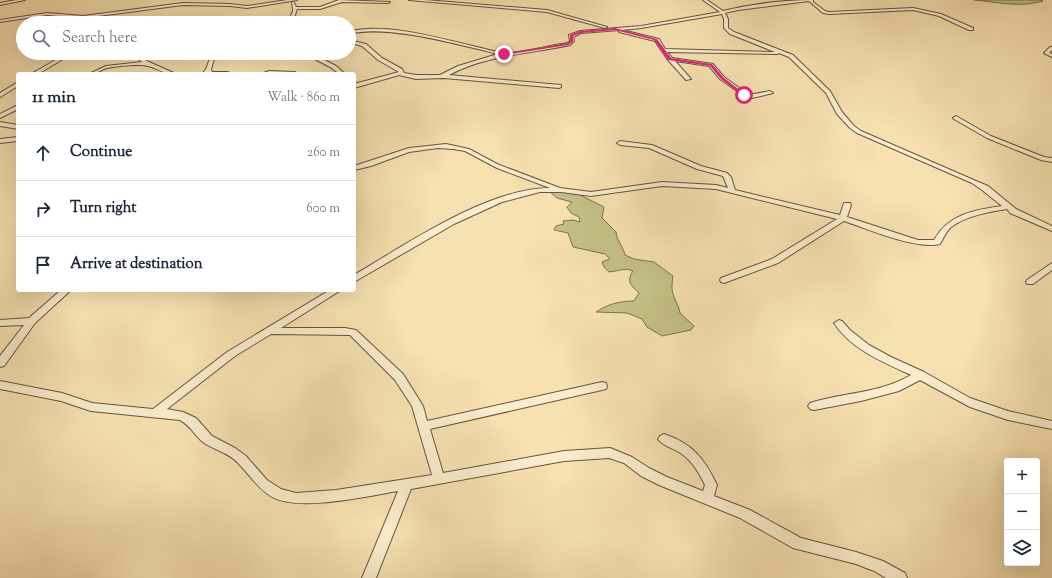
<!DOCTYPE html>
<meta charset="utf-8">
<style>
:root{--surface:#fff;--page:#f2f2f3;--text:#1f2937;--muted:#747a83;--line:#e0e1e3}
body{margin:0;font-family:"Sorts Mill Goudy",serif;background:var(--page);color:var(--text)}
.controls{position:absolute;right:12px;bottom:12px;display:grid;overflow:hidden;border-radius:4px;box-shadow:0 4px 16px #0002}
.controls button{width:36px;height:36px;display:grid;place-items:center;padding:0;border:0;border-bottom:1px solid var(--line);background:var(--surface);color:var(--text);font:20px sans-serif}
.stop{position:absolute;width:12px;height:12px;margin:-9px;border:3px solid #db2777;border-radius:50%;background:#fff}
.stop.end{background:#db2777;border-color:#fff;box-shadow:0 1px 4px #0008}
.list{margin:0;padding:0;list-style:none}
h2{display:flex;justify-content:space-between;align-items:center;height:52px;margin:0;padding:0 16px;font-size:17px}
h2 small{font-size:13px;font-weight:400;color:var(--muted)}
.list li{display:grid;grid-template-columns:26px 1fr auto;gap:12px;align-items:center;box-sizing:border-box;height:56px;padding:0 16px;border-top:1px solid var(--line)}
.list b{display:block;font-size:15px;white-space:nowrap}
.list em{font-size:13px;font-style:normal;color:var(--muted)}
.icon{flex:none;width:22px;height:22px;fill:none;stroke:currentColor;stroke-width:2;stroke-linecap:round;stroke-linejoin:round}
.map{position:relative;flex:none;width:1052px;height:578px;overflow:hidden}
.search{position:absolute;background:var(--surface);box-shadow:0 4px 16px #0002;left:16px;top:16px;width:340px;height:44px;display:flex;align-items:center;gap:10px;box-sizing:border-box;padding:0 14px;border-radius:22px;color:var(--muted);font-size:15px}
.panel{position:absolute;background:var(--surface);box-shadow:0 4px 16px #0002;left:16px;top:72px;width:340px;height:220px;border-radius:4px}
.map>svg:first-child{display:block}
.green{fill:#c4c187;stroke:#7d7350}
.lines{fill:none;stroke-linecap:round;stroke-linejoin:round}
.minor-casing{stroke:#665440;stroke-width:2}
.minor{fill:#faeccc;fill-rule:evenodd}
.route{fill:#db2777}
</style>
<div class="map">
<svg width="1052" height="578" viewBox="0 0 1052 578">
<rect width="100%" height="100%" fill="#f7e1b1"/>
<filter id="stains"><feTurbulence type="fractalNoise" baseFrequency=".005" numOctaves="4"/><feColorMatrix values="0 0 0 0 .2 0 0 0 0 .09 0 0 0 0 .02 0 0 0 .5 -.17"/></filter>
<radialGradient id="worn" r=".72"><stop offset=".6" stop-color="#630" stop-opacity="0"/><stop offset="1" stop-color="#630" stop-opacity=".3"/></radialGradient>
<!-- green -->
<path class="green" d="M 974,0 L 1040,0 L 1043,1 C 1019,8 998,2 974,0 Z
M 558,191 L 580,195 L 604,207 L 602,218 L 616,232 C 617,241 623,246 625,255 L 634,259 L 654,262 L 673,276 C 672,283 671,290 674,297 C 676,303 679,306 680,313 L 694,326 L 691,330 L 662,336 L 647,327 L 642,319 L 627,313 L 596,312 C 608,304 620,301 634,301 L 639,293 C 631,286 626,281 633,271 L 627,269 L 609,272 L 604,267 L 602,262 L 610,259 L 605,254 L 573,247 L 568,233 L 554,230 L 556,226 L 564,224 L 563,221 L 573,220 L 580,222 L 579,217 L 571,213 L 567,207 L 572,202 L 557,198 L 550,192 Z"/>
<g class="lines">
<!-- minor casing -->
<g class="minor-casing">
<path id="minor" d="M 16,0 L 25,0 L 0,5 L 0,3 Z
M 287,0 L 297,0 L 247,8 L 230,6 L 183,5 L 83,18 L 47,15 L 0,22 L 0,20 L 47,13 L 83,16 L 183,3 L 230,4 L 247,6 Z
M 339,0 L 390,2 L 388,3 L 342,2 L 320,9 L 297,9 L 293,21 L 300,23 L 288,22 L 293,11 L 292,2 L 294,2 L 296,7 L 320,7 Z
M 409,0 L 425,0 L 547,10 L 607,27 L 605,28 L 547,12 Z
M 703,0 L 707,0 L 723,11 C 752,4 784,0 813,0 L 813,2 L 825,11 L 829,12 L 913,8 L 941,14 L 973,28 L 973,30 L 969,30 L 939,16 L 913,10 L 829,14 L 823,13 L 809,1 L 738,10 L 725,13 L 728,19 L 728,28 L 734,32 L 793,55 L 830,91 L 842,112 L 854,126 L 861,131 L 976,181 L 988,186 L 1016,209 L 1052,226 L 1052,231 L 1010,213 L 1007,209 C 988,212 965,216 950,228 C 946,232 943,239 940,244 C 916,250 868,229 844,221 L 778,263 L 724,283 L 721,282 L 720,280 L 721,278 L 772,259 L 837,219 L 716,189 L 662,186 L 591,196 L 561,192 L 540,192 L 502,202 L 454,224 L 354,282 L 354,275 C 407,244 488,188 550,188 L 497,168 L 465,151 L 453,149 L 438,148 L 409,152 L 371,166 L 354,170 L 354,166 L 409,148 L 446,144 L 469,149 L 497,164 L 560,188 L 591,192 L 662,182 L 716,185 L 728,188 L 723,176 L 697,169 L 649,148 L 620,145 L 617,143 L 620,141 L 652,145 L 701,166 L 727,173 L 731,177 L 735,190 L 840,215 L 844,203 L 850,203 L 851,205 L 847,217 L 918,240 L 934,240 C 949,214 974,210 1002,206 L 982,190 L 972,183 L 857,133 L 850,128 L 837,114 L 826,93 L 789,57 L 779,53 L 777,54 L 667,52 L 672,58 L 713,64 L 724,77 L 749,95 L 770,91 L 773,93 L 748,99 L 720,79 L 709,66 L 675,61 L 691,79 L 686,80 L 668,60 L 655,41 L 619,32 L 620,30 L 581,33 L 573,37 L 574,41 L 570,45 C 529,54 486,55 449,75 L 561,85 L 561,87 L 559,88 L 444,78 L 416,79 L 399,75 L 354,88 L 354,84 L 399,72 L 378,60 L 362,46 L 349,42 L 349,40 L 366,44 L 382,58 L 402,69 L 404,73 L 416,75 L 440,75 L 458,66 L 498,54 C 459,45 387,24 349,34 L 349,32 C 382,22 439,38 473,46 C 483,48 496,53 506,53 C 524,52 548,46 567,43 L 570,41 L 569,35 L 580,31 L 641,26 L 720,12 ZM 722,14 L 724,19 L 724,28 L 730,34 L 775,52 L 665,49 L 659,39 L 622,30 L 641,28 Z
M 1050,47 L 1052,47 L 1052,50 L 1049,53 L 1052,54 L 1052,57 L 1044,53 Z
M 68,53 L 73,53 L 38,74 L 31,74 Z
M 130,53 L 135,53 L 149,62 L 176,74 C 160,74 153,64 139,65 C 130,65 117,66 107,68 C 100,70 97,74 89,74 L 106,66 L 142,62 Z
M 212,53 L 216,53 L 211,69 L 212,72 L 228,72 L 231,74 L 202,74 L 206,69 Z
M 313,56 L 317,56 L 336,66 L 345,74 L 339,74 L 332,68 L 313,58 Z
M 269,71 L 295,72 L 298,74 L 261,74 Z
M 18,82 L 18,86 L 0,97 L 0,93 Z
M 18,105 L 18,109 L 0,118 L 0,114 Z
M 956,116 L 991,136 L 1044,157 L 1052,158 L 1052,162 L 1041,160 L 987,138 L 954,119 L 953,118 Z
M 0,122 L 18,125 L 18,129 L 0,126 Z
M 18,137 L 18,141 L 0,143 L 0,139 Z
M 1052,263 L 1052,270 L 1033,284 L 1027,284 L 1026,282 L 1027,280 Z
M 61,290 L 71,290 L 35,323 L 4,366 L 0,367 L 0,356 L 24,325 L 0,326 L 0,320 L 29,318 Z
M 330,290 L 341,290 L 281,328 L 345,328 L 356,330 L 403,374 L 423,406 L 427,421 L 602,382 L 606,383 L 607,386 L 606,389 L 602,390 L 430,429 L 443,473 L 564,451 L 610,448 L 632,457 L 649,468 L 667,477 L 703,491 L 705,485 C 699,473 693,462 682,454 C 676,449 662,446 658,439 L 660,436 L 664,434 C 693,444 704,458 717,485 L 714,496 L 750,510 L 801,538 L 856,552 L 883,561 L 905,573 L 907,578 L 886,578 L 874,571 L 856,564 L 793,548 L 740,518 L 659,485 L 641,476 L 624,463 L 609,458 L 564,461 L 411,489 L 376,578 L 362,578 L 398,491 C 367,496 299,512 272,497 C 257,488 250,475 238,463 C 229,453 215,450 204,443 C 195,436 191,426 180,420 L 91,411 L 61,401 L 0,389 L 0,381 L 62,393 L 92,403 L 153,409 L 227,352 ZM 271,334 L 350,335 L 395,380 L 412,406 L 432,475 L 336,490 L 296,493 L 281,489 L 267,480 L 246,456 L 235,448 L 212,436 L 196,418 L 183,412 L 167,409 L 235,356 Z
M 839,320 L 842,321 L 850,330 L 869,345 L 891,357 L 924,372 L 970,398 L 1008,411 L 1052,421 L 1052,429 L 1008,420 L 970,407 L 920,380 L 899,391 L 861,401 L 814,410 L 810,409 L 808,406 L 810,403 C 845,392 878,394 911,375 C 883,362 852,350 834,323 Z"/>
</g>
<!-- minor -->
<use href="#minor" class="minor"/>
</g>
<!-- route -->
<path class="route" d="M 615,28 L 657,39 L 671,58 L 712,64 L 724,78 L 746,95 L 743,96 L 721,79 L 710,66 L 668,60 L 654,40 L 615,30 L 581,33 L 573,36 L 573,42 L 568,45 L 504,55 L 502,54 L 567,43 L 570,41 L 570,35 L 580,31 Z"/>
<rect width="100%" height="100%" filter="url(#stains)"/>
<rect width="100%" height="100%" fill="url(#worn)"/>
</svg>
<div class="controls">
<button>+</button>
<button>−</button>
<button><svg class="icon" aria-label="layers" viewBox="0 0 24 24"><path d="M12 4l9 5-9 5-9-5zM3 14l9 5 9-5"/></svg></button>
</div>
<div class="stop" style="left:744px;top:95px"></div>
<div class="stop end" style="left:504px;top:54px"></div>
<div class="search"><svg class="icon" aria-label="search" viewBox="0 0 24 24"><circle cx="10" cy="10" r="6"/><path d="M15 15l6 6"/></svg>Search here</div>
<section class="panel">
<h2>11 min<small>Walk · 860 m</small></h2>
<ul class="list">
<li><svg class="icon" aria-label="ahead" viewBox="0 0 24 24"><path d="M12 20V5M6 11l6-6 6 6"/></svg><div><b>Continue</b></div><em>260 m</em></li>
<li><svg class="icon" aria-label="right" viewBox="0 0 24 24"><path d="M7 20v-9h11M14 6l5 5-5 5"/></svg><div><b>Turn right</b></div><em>600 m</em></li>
<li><svg class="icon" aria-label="arrive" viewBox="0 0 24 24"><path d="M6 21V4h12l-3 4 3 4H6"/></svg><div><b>Arrive at destination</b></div></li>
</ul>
</section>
</div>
